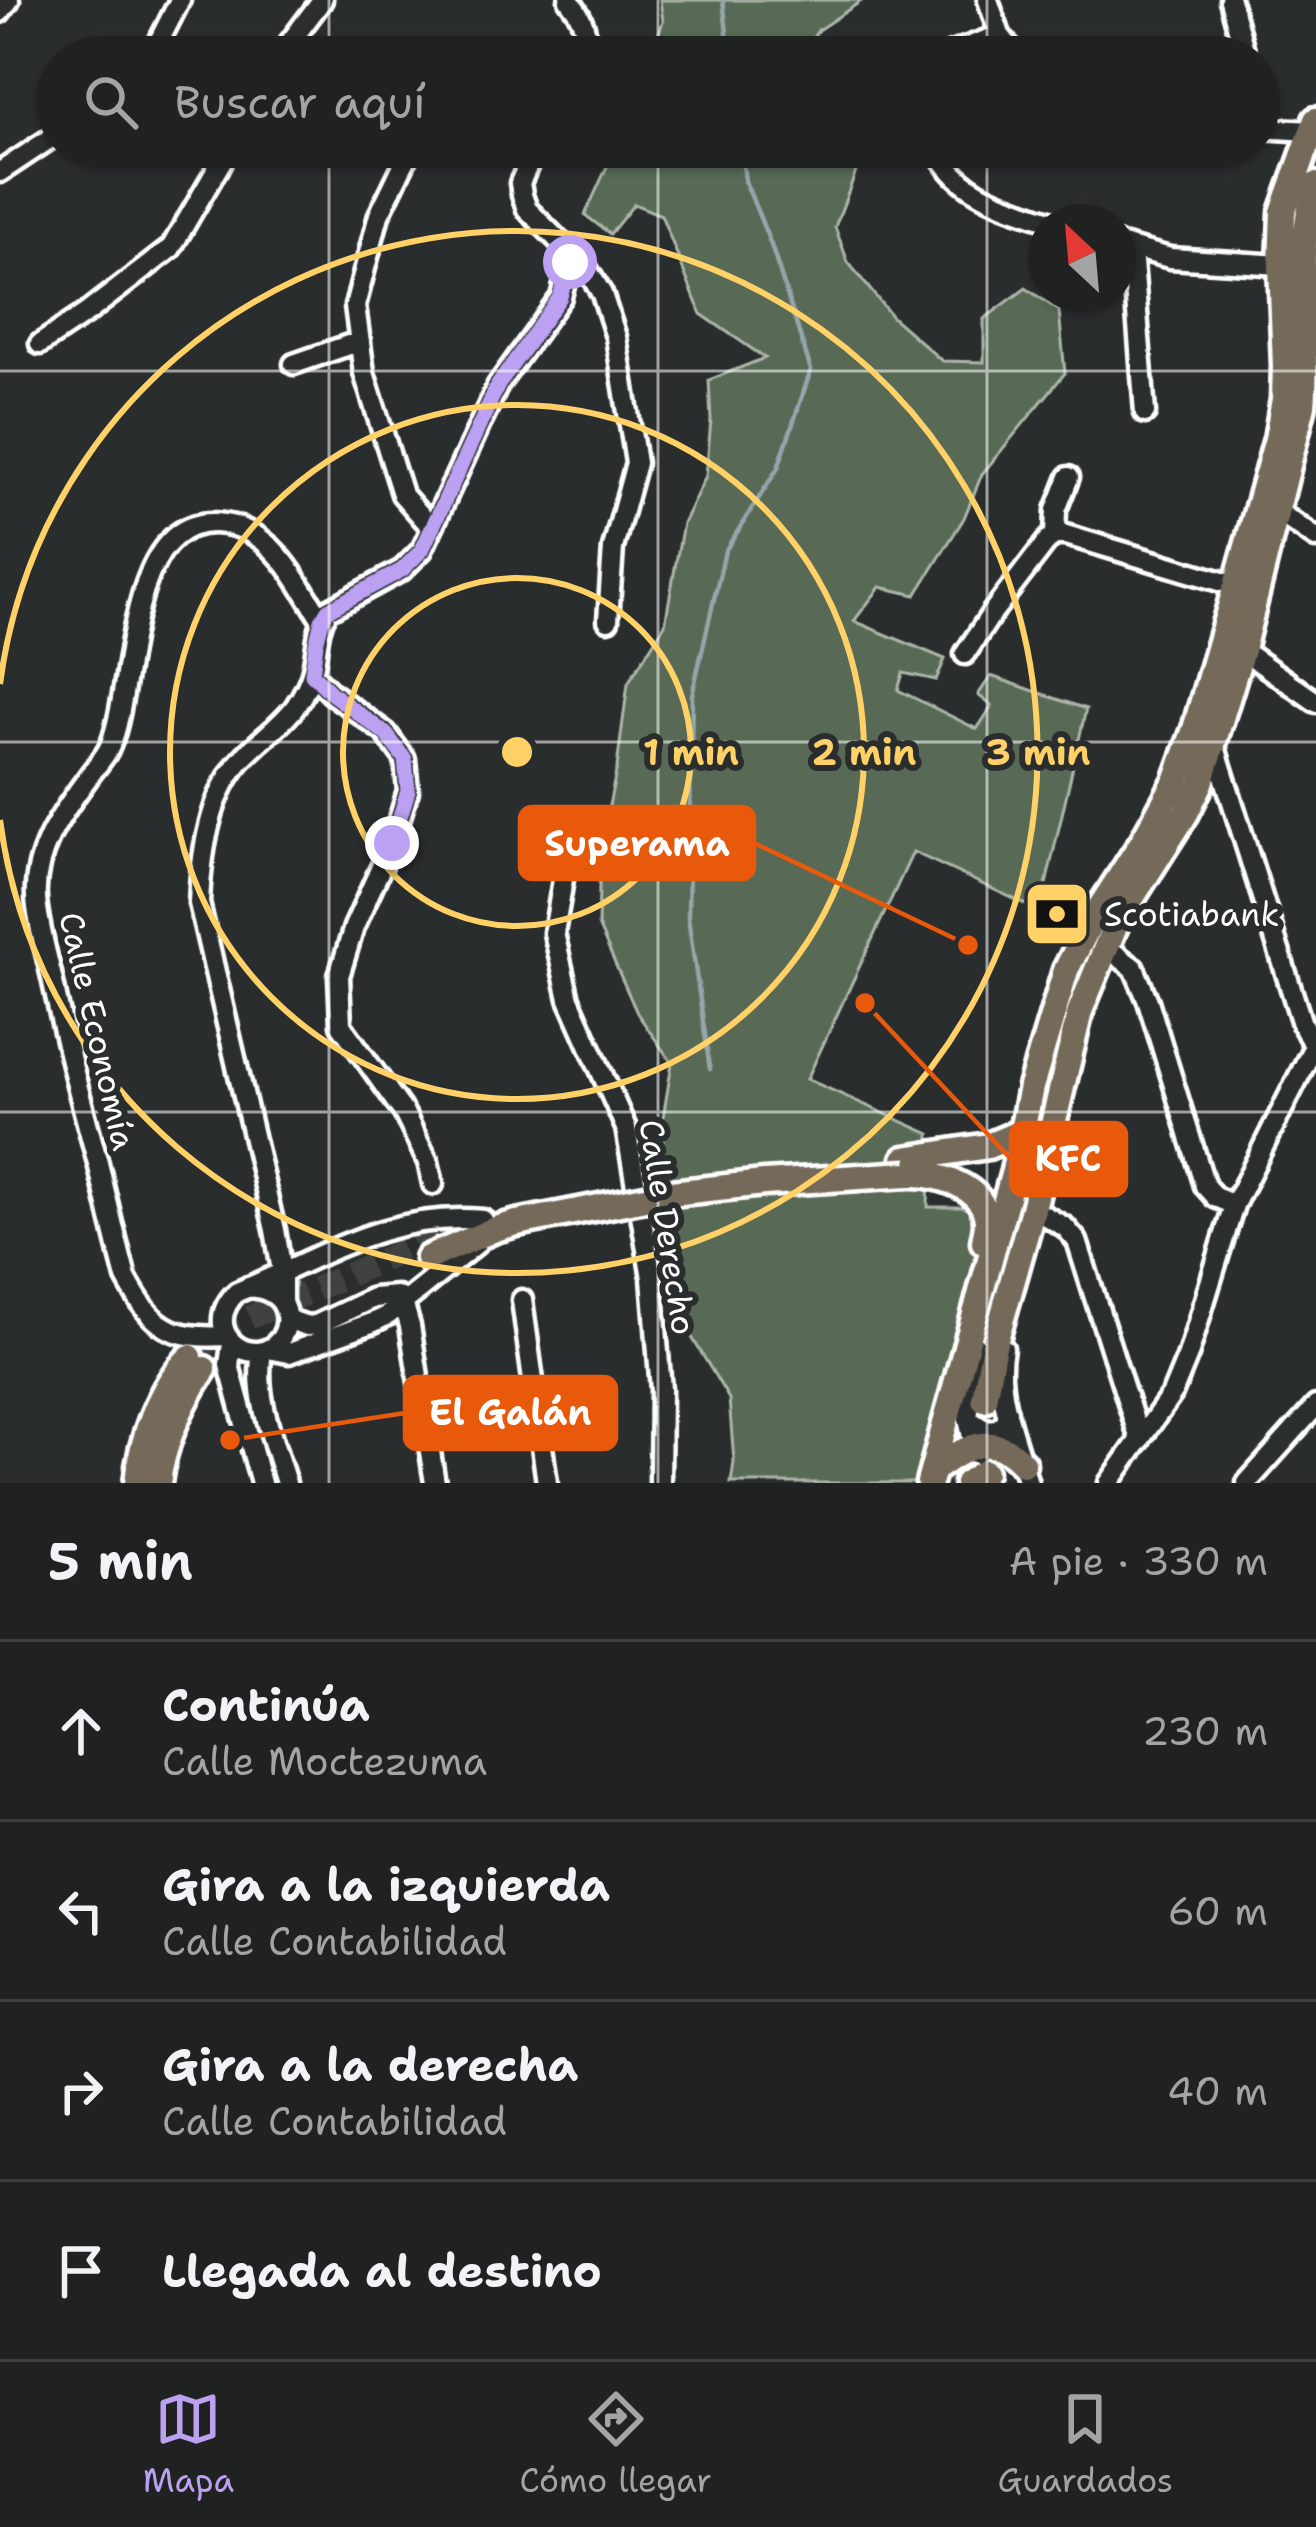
<!DOCTYPE html>
<html lang="es">
<meta charset="utf-8">
<style>
:root{--surface:#202222;--page:#2d2f2f;--text:#f1f3f6;--muted:#a2a4a5;--line:#3d3f40;--accent:#bca0f2}
body{margin:0;font-family:"Shantell Sans",sans-serif;background:var(--page);color:var(--text)}
.compass{position:absolute;left:1028px;top:204px;width:108px;height:108px;border-radius:50%;background:var(--surface);box-shadow:0 3px 9px #0004;rotate:334deg}
.stop{position:absolute;width:36px;height:36px;margin:-27px;border:9px solid #bca0f2;border-radius:50%;background:#fff}
.stop.end{background:#bca0f2;border-color:#fff;box-shadow:0 3px 12px #0008}
.list{margin:0;padding:0;list-style:none}
h2{display:flex;justify-content:space-between;align-items:center;height:156px;margin:0;padding:0 48px;font-size:51px}
h2 small{font-size:39px;font-weight:400;color:var(--muted)}
.list li{display:grid;grid-template-columns:78px 1fr auto;gap:36px;align-items:center;box-sizing:border-box;height:180px;padding:0 48px;border-top:3px solid var(--line)}
.list b{display:block;font-size:45px;white-space:nowrap}
.list p{margin:0;font-size:39px;white-space:nowrap;color:var(--muted)}
.list em{font-size:39px;font-style:normal;color:var(--muted)}
.icon{flex:none;width:66px;height:66px;fill:none;stroke:currentColor;stroke-width:2;stroke-linecap:round;stroke-linejoin:round}
.map{position:relative;flex:none;width:1316px;height:1483px;overflow:hidden}
.search{position:absolute;background:var(--surface);box-shadow:0 3px 9px #0004;left:36px;right:36px;top:36px;height:132px;display:flex;align-items:center;gap:30px;box-sizing:border-box;padding:0 42px;border-radius:66px;color:var(--muted);font-size:45px}
.sheet{height:876px;background:var(--surface)}
nav{display:flex;justify-content:space-around;align-items:center;box-sizing:border-box;height:168px;border-top:3px solid var(--line);background:var(--surface);font-size:33px;color:var(--muted)}
nav a{display:grid;justify-items:center;gap:6px}
nav .on{color:var(--accent)}
.map>svg:first-child{display:block}
.green{fill:#596b54;stroke:#acb5aa;stroke-width:3}
.lines{fill:none;stroke-linecap:round;stroke-linejoin:round}
.stream{stroke:#95a6ac;stroke-width:4.5}
.major-tunnel{stroke:#3f4243;stroke-width:24;stroke-dasharray:24 12;stroke-linecap:butt}
.minor-casing{stroke:#fff;stroke-width:27}
.major-casing{stroke:#fff;stroke-width:33}
.minor{stroke:#2a2d2e;stroke-width:18}
.major{stroke:#746a5a;stroke-width:24}
.major-bridge-casing{stroke:#fff;stroke-width:33;stroke-linecap:butt}
.major-bridge{stroke:#746a5a;stroke-width:24}
.route{stroke:#bca0f2;stroke-width:15}
.grid{fill:none;stroke:#fff;stroke-width:3;stroke-opacity:0.55}
.ring{fill:none;stroke:#ffd166;stroke-width:6}
.labels{text-anchor:middle;stroke-width:12;stroke-linejoin:round;paint-order:stroke}
.poi-label{font-size:33px;fill:#fff;stroke:#2a2d2e;text-anchor:start}
.street-label{font-size:33px;fill:#fff;stroke:#2a2d2e}
.centre{fill:#ffd166;stroke:#2a2d2e;stroke-width:6}
.ring-label{font-size:36px;text-anchor:middle;font-weight:bold;fill:#ffd166;stroke:#2a2d2e;stroke-width:12;stroke-linejoin:round;paint-order:stroke}
.leader{fill:none;stroke:#e8590c;stroke-width:4.5}
.callout-dot{fill:#e8590c;stroke:#2a2d2e;stroke-width:4.5}
.callout{fill:#e8590c;stroke:#e8590c;stroke-width:4.5}
.callout-label{font-size:36px;text-anchor:middle;font-weight:bold;fill:#fff}
</style>
<div class="map">
<svg width="1316" height="1483" viewBox="0 0 1316 1483">
<rect width="100%" height="100%" fill="#2a2d2e"/>
<filter id="ink" filterUnits="userSpaceOnUse"><feTurbulence type="fractalNoise" baseFrequency=".00833" numOctaves="2"/><feDisplacementMap in="SourceGraphic" scale="24" xChannelSelector="R" yChannelSelector="G"/><feConvolveMatrix kernelMatrix="1 2 1 2 8 2 1 2 1" color-interpolation-filters="sRGB"/></filter>
<g filter="url(#ink)">
<!-- green -->
<path class="green" d="M 660,0 L 863,0 L 818,30 L 800,57 L 651,57 L 663,21 Z
M 616,147 L 847,147 L 860,161 L 835,227 L 848,262 L 892,317 L 942,361 L 984,362 L 984,319 L 1026,288 L 1059,311 L 1065,373 L 982,474 L 964,518 L 916,595 L 880,587 L 854,621 L 945,659 L 936,680 L 903,673 L 898,690 L 977,729 L 992,706 L 978,695 L 991,676 L 1086,709 L 1040,911 L 913,852 L 807,1079 L 930,1134 L 928,1207 L 977,1207 L 985,1244 L 928,1483 L 731,1483 L 734,1462 L 729,1399 L 672,1304 L 662,1124 L 672,1063 L 637,1013 L 598,925 L 600,849 L 617,767 L 628,683 L 665,624 L 683,523 L 706,476 L 711,420 L 709,380 L 765,358 L 701,314 L 661,215 L 634,204 L 610,234 L 585,215 Z"/>
<g class="lines">
<!-- stream -->
<path class="stream" d="M 723,0 L 730,57
M 710,1069 L 688,918 L 692,695 L 725,551 L 778,468 L 811,370 L 771,245 L 745,181 L 741,147"/>
<!-- major-tunnel -->
<path class="major-tunnel" d="M 1004,1158 L 1033,1142 L 1042,1120
M 190,1357 L 225,1328 L 457,1228
M 950,1483 L 984,1399"/>
<!-- minor casing -->
<g class="minor-casing">
<path id="minor" d="M 569,0 C 583,17 591,36 582,57
M 988,0 L 1000,35 L 1017,57
M 1230,0 L 1246,57
M 0,12 L 9,0
M 151,57 L 180,0
M 279,57 L 322,0
M 941,57 L 1000,35
M 1259,101 L 1267,128
M 1259,128 L 1311,131
M 412,147 L 379,215 L 355,306 L 364,373 L 402,494 L 432,528
M 536,147 L 520,183 L 522,195 L 527,209 L 587,269 L 602,294 L 616,337 L 636,463 L 613,548 L 608,620
M 936,147 C 957,195 1008,206 1053,222
M 0,172 L 57,134
M 1118,244 L 1170,258 L 1281,265
M 1132,249 L 1145,413
M 40,344 L 88,312 L 171,248 L 230,147
M 294,364 L 360,341
M 1278,512 L 1316,538
M 1055,535 L 1056,510 L 1069,477
M 1242,650 L 1316,702
M 965,654 L 992,613 L 1048,540 L 1055,535 L 1066,535 L 1236,586
M 312,674 L 331,693 L 386,733 L 405,759 L 408,791 L 392,843 L 354,927 L 339,976 L 341,1025 L 404,1113 L 428,1162 L 433,1184
M 1214,744 L 1302,1024 L 1313,1045
M 568,850 L 554,933 L 569,999 L 626,1128 L 652,1278 L 661,1390 L 660,1483
M 1106,947 L 1134,968 L 1148,1001 L 1205,1186 L 1215,1197 L 1234,1205
M 1033,1209 L 1065,1227 L 1077,1241 L 1140,1440
M 248,1287 C 264,1288 280,1293 285,1310 C 288,1320 286,1330 281,1338 C 254,1375 196,1331 237,1292 C 323,1258 384,1212 483,1220
M 522,1300 L 547,1483
M 282,1302 L 282,1271 L 275,1230 L 199,903 C 201,857 209,795 241,760 C 257,742 280,727 295,707 C 301,698 309,684 312,673 C 318,652 315,630 328,610 L 402,570 L 422,550 L 498,385 L 561,297 L 570,262 L 568,251
M 287,1319 L 307,1326 L 316,1325 L 373,1298 L 397,1296 L 403,1302 L 410,1326 L 435,1483
M 226,1336 C 170,1339 153,1328 126,1278 C 116,1240 107,1201 98,1163 C 82,1105 66,1046 54,987 C 48,958 38,927 36,898 C 33,850 63,812 89,776 C 96,766 106,756 110,746 C 135,688 124,523 213,523 C 271,524 294,577 322,620
M 232,1344 L 229,1365 L 261,1483
M 975,1345 L 968,1419 L 976,1454
M 1003,1348 C 994,1391 1016,1442 1028,1483
M 268,1349 L 289,1353 L 374,1322 L 388,1315 L 476,1244
M 262,1351 C 254,1396 273,1439 286,1483
M 968,1419 L 985,1430 L 998,1429 L 1007,1420 L 1007,1411
M 1109,1483 L 1172,1394 L 1188,1355 L 1234,1205 L 1316,1042
M 1247,1483 L 1316,1406"/>
</g>
<!-- major casing -->
<g class="major-casing">
<path id="major" d="M 905,1159 L 988,1146 L 1021,1132
M 908,1174 C 937,1173 986,1186 987,1222 C 987,1229 985,1235 984,1242
M 428,1258 L 495,1229 L 517,1223
M 984,1399 L 993,1350 L 1033,1209 L 1080,1011 L 1117,921 L 1186,813 L 1201,783 L 1242,650 L 1303,405 C 1310,329 1292,260 1316,185
M 933,1470 C 964,1448 992,1429 1023,1464
M 137,1483 C 141,1440 159,1387 190,1357
M 158,1483 C 163,1442 181,1404 204,1369
M 929,1483 L 1014,1171 L 1031,1087 L 1066,970 L 1092,920 L 1143,841 L 1176,781 L 1195,729 L 1236,586 L 1277,439 L 1284,399 L 1285,366 L 1281,265 L 1283,212 L 1316,120
M 967,1483 L 984,1472"/>
</g>
<!-- minor -->
<use href="#minor" class="minor"/>
<!-- major -->
<use href="#major" class="major"/>
<!-- major-bridge casing -->
<g class="major-bridge-casing">
<path id="major-bridge" d="M 517,1223 L 671,1193 L 764,1183 L 908,1174"/>
</g>
<!-- major-bridge -->
<use href="#major-bridge" class="major-bridge"/>
</g>
</g>
<g class="lines" filter="url(#ink)">
<!-- route -->
<path class="route" d="M 392,843 L 408,791 L 405,759 L 386,734 L 331,693 L 312,674 L 316,644 L 322,620 L 328,610 L 402,570 L 422,550 L 498,385 L 560,297 L 570,262"/>
</g>
<!-- grid -->
<path class="grid" d="M 329,0 L 329,57M 658,0 L 658,57M 987,0 L 987,57M 329,147 L 329,1483M 658,147 L 658,1483M 987,147 L 987,1483M 0,371 L 1316,371M 0,742 L 1316,742M 0,1112 L 1316,1112"/>
<!-- distance rings -->
<g class="ring">
<circle cx="517" cy="752" r="174"/>
<circle cx="517" cy="752" r="347"/>
<path d="M0 684A521 521 0 1 1 0 820"/>
</g>
<!-- icons -->
<defs>
<g id="bank-square" transform="scale(3.45)"><rect x="-9" y="-9" width="18" height="18" rx="4" fill="#ffd166" stroke="#2a2d2e"/><path d="M-6-4H6V4H-6ZM0-2.3a2.3 2.3 0 1 0 0 4.6a2.3 2.3 0 1 0 0-4.6Z" fill="#111"/></g>
</defs>
<g fill-rule="evenodd">
<use href="#bank-square" x="1057" y="914"/>
</g>
<g class="labels">
<!-- poi labels -->
<g class="poi-label">
<text x="1104" y="926">Scotiabank</text>
</g>
<!-- street labels -->
<g class="street-label">
<text transform="translate(98 1031) rotate(77)" y="12">Calle Economía</text>
<text transform="translate(668 1227) rotate(81)" y="12">Calle Derecho</text>
</g>
</g>
<circle cx="517" cy="752" r="18" class="centre"/>
<g class="ring-label">
<text x="691" y="765">1 min</text>
<text x="864" y="765">2 min</text>
<text x="1038" y="765">3 min</text>
</g>
<!-- callouts -->
<path class="leader" d="M968 945L754 843M865 1003L1011 1159M230 1440L405 1413"/>
<g class="callout-dot">
<circle cx="968" cy="945" r="12"/>
<circle cx="865" cy="1003" r="12"/>
<circle cx="230" cy="1440" r="12"/>
</g>
<g class="callout">
<rect x="520" y="807" width="234" height="72" rx="12"/>
<rect x="1011" y="1123" width="115" height="72" rx="12"/>
<rect x="405" y="1377" width="211" height="72" rx="12"/>
</g>
<g class="callout-label">
<text x="637" y="856">Superama</text>
<text x="1068" y="1171">KFC</text>
<text x="510" y="1425">El Galán</text>
</g>
</svg>
<svg class="compass" viewBox="-18 -18 36 36"><path d="M0-13l5 13h-10z" fill="#e53935"/><path d="M0 13l5-13h-10z" fill="#a2a4a5"/></svg>
<div class="stop" style="left:570px;top:262px"></div>
<div class="stop end" style="left:392px;top:843px"></div>
<div class="search"><svg class="icon" aria-label="search" viewBox="0 0 24 24"><circle cx="10" cy="10" r="6"/><path d="M15 15l6 6"/></svg>Buscar aquí</div>
</div>
<section class="sheet">
<h2>5 min<small>A pie · 330 m</small></h2>
<ul class="list">
<li><svg class="icon" aria-label="ahead" viewBox="0 0 24 24"><path d="M12 20V5M6 11l6-6 6 6"/></svg><div><b>Continúa</b><p>Calle Moctezuma</p></div><em>230 m</em></li>
<li><svg class="icon" aria-label="left" viewBox="0 0 24 24"><path d="M17 20v-9H6M10 6l-5 5 5 5"/></svg><div><b>Gira a la izquierda</b><p>Calle Contabilidad</p></div><em>60 m</em></li>
<li><svg class="icon" aria-label="right" viewBox="0 0 24 24"><path d="M7 20v-9h11M14 6l5 5-5 5"/></svg><div><b>Gira a la derecha</b><p>Calle Contabilidad</p></div><em>40 m</em></li>
<li><svg class="icon" aria-label="arrive" viewBox="0 0 24 24"><path d="M6 21V4h12l-3 4 3 4H6"/></svg><div><b>Llegada al destino</b></div></li>
</ul>
</section>
<nav>
<a class="on"><svg class="icon" aria-label="map" viewBox="0 0 24 24"><path d="M3 6l6-2 6 2 6-2v14l-6 2-6-2-6 2zM9 4v14M15 6v14"/></svg>Mapa</a>
<a><svg class="icon" aria-label="directions" viewBox="0 0 24 24"><path d="M12 3l9 9-9 9-9-9zM9 14v-3h6M13 9l2 2-2 2"/></svg>Cómo llegar</a>
<a><svg class="icon" aria-label="saved" viewBox="0 0 24 24"><path d="M7 4h10v16l-5-4-5 4z"/></svg>Guardados</a>
</nav>
